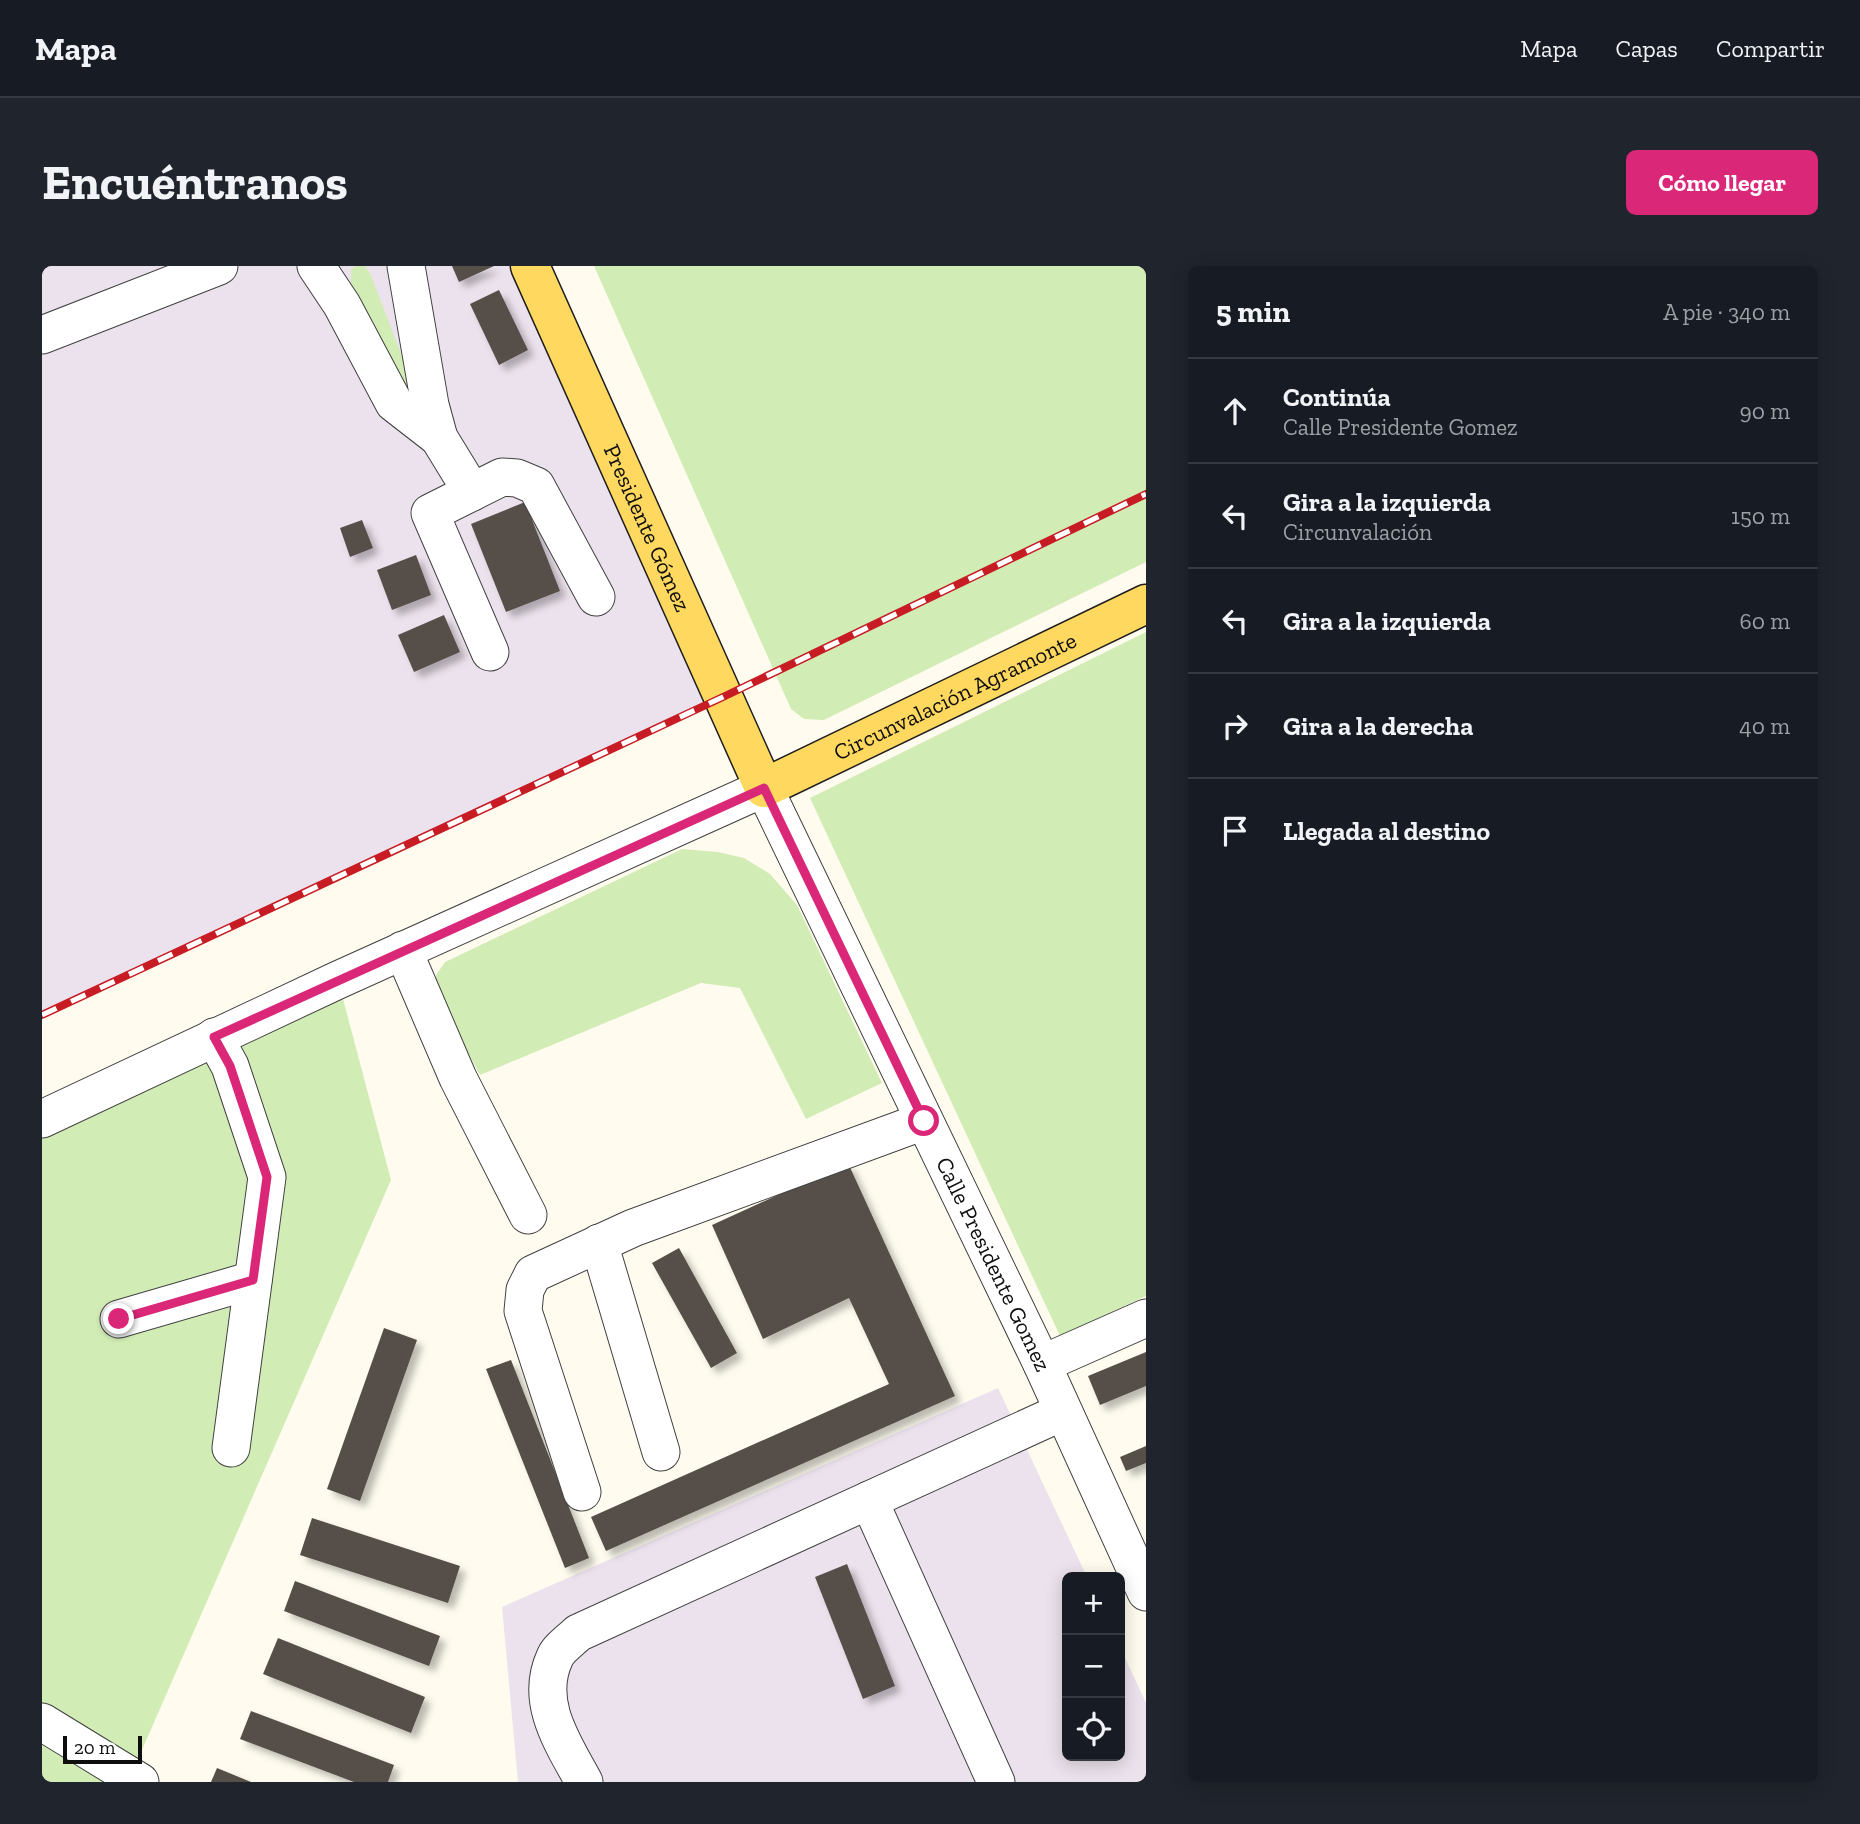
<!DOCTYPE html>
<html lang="es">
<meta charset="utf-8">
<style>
:root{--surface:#171b24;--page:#20242c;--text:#f1f3f6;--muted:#9ea1a6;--line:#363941;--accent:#db2777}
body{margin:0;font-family:"Zilla Slab",serif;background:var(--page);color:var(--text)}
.controls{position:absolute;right:21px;bottom:21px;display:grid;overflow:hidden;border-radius:10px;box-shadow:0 4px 18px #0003}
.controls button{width:63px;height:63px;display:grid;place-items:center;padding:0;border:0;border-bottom:2px solid var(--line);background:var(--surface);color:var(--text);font:35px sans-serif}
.scale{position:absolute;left:21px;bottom:18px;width:79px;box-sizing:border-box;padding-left:7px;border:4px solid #0e0e0e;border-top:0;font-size:19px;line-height:24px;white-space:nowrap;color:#0e0e0e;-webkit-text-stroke:5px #fff;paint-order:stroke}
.stop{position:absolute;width:21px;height:21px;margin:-16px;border:5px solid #db2777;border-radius:50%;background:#fff}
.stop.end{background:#db2777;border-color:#fff;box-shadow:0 2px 7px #0008}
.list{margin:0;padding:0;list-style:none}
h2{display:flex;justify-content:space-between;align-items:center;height:91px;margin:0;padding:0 28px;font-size:30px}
h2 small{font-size:23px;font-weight:400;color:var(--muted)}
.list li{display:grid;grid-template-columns:46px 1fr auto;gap:21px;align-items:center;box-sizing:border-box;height:105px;padding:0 28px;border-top:2px solid var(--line)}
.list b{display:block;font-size:26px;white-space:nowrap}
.list p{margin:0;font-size:23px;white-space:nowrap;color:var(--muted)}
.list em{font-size:23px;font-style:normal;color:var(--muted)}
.icon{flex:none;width:38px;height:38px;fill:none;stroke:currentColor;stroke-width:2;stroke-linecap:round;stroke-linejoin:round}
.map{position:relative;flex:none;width:1104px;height:1516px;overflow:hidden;border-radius:10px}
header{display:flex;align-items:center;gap:42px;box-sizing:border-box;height:98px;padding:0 35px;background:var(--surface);border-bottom:2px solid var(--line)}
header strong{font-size:33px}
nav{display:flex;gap:38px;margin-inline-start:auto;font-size:24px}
.intro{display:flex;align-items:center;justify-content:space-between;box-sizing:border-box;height:168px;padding:0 42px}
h1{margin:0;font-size:49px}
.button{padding:18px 32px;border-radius:10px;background:var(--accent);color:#fff;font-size:24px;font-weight:700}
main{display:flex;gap:42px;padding:0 42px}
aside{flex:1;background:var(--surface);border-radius:10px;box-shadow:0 4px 18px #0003}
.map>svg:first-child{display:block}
.industrial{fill:#ece2ed}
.green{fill:#d2ecb5}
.building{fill:#574f49;filter:url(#shadow)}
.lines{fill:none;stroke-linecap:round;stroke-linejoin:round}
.minor-casing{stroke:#414141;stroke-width:39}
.major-casing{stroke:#1f1f1f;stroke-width:41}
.minor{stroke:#fff;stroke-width:37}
.major{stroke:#ffd85f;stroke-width:38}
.rail-casing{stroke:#c81c24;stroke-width:8}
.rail{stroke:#fff;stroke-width:5;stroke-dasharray:16;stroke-linecap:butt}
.route{stroke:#db2777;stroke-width:9}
.labels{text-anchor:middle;stroke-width:7;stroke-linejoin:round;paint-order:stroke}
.street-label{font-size:23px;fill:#0e0e0e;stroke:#fff}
</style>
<header>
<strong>Mapa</strong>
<nav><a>Mapa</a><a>Capas</a><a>Compartir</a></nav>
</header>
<div class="intro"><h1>Encuéntranos</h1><a class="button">Cómo llegar</a></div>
<main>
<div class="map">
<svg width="1104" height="1516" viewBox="0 0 1104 1516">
<defs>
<filter id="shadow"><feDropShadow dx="6" dy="6" stdDeviation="3.5" flood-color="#0004"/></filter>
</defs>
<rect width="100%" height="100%" fill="#fffcef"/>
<!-- industrial -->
<path class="industrial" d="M 0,0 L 488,0 L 681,431 L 0,749 Z
M 956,1122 L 1045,1311 L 1025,1311 L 1025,1490 L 1078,1490 L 1078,1381 L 1104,1437 L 1104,1516 L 476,1516 L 460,1341 Z"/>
<!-- green -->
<path class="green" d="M 314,0 L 323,0 L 328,7 L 373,124 L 373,140 L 309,20 L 309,3 Z
M 552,0 L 1104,0 L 1104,296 L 782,454 L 762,453 L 749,443 Z
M 1104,366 L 1104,1030 L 1018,1070 L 768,532 Z
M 640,583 L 676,586 L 702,592 L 728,608 L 755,639 L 840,817 L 764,853 L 698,722 L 659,717 L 438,809 L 393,725 L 394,709 L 403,696 Z
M 296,714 L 349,914 L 86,1516 L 0,1516 L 0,854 Z"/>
<!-- building -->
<path class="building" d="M 410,0 L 452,0 L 417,16 Z
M 457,24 L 486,84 L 457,99 L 428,38 Z
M 483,236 L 518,325 L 464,346 L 429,258 Z
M 320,254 L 331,282 L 308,291 L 298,262 Z
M 374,289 L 389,329 L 350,344 L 335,304 Z
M 402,349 L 418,386 L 372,406 L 356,369 Z
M 806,897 L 913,1130 L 564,1285 L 549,1251 L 847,1118 L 807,1032 L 721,1073 L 670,959 Z
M 637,982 L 695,1087 L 669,1102 L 610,997 Z
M 342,1062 L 375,1074 L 318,1235 L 285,1223 Z
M 1104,1086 L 1104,1120 L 1058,1139 L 1046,1110 Z
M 469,1094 L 547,1292 L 523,1302 L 444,1103 Z
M 1104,1180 L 1104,1197 L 1084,1205 L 1078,1191 Z
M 270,1252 L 418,1300 L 406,1337 L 258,1289 Z
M 805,1298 L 853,1420 L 821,1433 L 773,1311 Z
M 253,1315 L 398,1370 L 387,1400 L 242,1345 Z
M 236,1372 L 383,1431 L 369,1467 L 221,1408 Z
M 209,1445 L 352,1499 L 346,1516 L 312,1516 L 198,1473 Z
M 175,1502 L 209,1516 L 169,1516 Z"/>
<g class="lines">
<!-- minor casing -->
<g class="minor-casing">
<g id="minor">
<path d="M 274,0 L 300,39 L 352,137 L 397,172"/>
<path d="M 364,0 L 388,139 L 397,172 L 430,226"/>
<path d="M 0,69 L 177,0"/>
<path d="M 448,386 L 388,247 L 460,211 L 475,212 L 494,220 L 554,331"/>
<path d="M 361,684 L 416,812 L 486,949"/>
<path d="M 172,771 L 188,800 L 225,911 L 189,1182"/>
<path id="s1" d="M 0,853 L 296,714 L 722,522 L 1000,1098 L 1104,1326"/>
<path d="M 557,977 L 619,1186"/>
<path d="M 77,1053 L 211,1014"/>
<path d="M 1000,1098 L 1104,1052"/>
<path d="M 540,1226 L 481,1045 L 483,1024 L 491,1008 L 591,962 L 882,855"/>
<path d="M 827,1234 L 954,1516"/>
<path d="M 0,1456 L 98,1516"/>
<path d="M 542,1516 C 521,1477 492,1436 513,1391 C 517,1382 529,1374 536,1367 L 1020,1146"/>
</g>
</g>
<!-- major casing -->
<g class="major-casing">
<g id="major">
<path id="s2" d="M 488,0 L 722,522 L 1104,338"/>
</g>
</g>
<!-- minor -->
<use href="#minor" class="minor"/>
<!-- major -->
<use href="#major" class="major"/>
<!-- rail casing -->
<g class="rail-casing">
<path id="rail" d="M 0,749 L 681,431 L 1104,228"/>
</g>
<!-- rail -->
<use href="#rail" class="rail"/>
</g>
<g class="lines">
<!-- route -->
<path class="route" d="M 77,1053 L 211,1014 L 225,911 L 188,800 L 172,771 L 722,522 L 882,855"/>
</g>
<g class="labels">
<!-- street labels -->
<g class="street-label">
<text dy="8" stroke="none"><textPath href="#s2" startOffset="287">Presidente Gómez</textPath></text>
<text dy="8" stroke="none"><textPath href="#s2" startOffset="784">Circunvalación Agramonte</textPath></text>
<text dy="8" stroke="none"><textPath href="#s1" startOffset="1323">Calle Presidente Gomez</textPath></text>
</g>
</g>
</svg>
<div class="controls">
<button>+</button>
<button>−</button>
<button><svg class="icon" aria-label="locate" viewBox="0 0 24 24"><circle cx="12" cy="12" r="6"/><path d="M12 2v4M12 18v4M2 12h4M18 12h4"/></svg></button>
</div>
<div class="scale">20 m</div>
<div class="stop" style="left:882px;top:855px"></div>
<div class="stop end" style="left:77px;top:1053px"></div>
</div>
<aside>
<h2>5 min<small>A pie · 340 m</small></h2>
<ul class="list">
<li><svg class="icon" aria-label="ahead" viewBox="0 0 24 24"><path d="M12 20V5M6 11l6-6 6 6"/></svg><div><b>Continúa</b><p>Calle Presidente Gomez</p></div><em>90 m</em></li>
<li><svg class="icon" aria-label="left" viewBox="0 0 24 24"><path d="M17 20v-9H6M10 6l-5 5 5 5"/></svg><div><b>Gira a la izquierda</b><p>Circunvalación</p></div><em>150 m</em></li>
<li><svg class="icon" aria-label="left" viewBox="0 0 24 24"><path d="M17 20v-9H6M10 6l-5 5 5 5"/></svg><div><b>Gira a la izquierda</b></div><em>60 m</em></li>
<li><svg class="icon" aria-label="right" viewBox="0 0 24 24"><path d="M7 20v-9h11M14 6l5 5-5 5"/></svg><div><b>Gira a la derecha</b></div><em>40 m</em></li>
<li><svg class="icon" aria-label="arrive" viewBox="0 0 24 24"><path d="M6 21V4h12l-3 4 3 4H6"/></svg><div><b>Llegada al destino</b></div></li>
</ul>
</aside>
</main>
